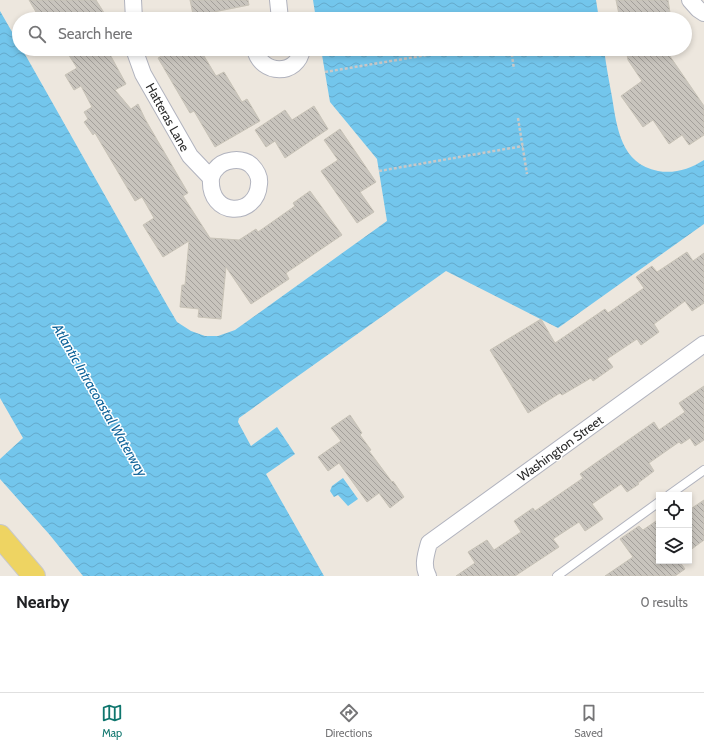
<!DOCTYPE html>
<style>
:root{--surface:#fff;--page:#f2f2f2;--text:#202124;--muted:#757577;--line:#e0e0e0;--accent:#0f766e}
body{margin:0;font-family:Cabin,sans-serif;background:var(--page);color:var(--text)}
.controls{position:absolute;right:12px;bottom:12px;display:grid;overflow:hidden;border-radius:0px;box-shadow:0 2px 6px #0003}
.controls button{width:36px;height:36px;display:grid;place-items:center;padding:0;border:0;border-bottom:1px solid var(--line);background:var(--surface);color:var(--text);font:20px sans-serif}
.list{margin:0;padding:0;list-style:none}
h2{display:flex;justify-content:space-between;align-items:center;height:52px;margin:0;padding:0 16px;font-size:17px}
h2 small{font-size:13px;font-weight:400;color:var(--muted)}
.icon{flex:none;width:22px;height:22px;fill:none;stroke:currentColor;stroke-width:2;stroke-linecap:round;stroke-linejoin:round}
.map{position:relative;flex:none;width:704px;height:576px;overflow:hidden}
.search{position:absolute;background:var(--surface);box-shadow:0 2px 6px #0003;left:12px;right:12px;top:12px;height:44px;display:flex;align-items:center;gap:10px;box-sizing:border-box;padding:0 14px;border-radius:22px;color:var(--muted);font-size:15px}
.sheet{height:116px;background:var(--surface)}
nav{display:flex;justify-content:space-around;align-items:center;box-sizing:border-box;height:56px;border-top:1px solid var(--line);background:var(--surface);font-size:11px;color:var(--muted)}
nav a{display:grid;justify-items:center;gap:2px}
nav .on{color:var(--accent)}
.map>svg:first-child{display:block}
.water{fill:url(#water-waves)}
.building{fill:url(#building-back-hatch);stroke:#c8c3b7}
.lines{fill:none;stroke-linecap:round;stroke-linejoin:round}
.lane-casing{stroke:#b1b3be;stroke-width:10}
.street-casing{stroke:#b1b3be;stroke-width:18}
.primary-casing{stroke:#c8c8c8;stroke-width:24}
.path{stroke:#c8c8c8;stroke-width:2.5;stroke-dasharray:3 2;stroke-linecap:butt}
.lane{stroke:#fff;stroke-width:8}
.street{stroke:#fff;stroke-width:16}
.primary{stroke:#eed462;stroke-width:22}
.labels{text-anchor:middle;stroke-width:3;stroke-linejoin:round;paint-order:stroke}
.street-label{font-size:13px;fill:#2b2b2b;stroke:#fff}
.water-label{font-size:14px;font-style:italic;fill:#10649a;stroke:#fff}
</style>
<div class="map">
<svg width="704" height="576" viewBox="0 0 704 576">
<defs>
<pattern id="water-waves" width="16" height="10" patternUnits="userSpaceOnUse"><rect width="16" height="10" fill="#73c6ec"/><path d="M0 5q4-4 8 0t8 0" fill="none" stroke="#64aacb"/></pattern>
<pattern id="building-back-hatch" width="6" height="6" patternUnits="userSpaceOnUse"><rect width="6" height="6" fill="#c8c4bd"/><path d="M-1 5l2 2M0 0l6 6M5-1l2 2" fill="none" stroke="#a39f9a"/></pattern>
</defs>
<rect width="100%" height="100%" fill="#ede7de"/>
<!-- water -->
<path class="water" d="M 313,0 L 596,0 L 599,19 L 316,19 Z
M 0,11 L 19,44 L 19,49 L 22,49 L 167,305 L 177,322 L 191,331 L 205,336 L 218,336 L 235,330 L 387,221 L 377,159 L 330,102 L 321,49 L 604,49 C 606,65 609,81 612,97 C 617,128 621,164 658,171 C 674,174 690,169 704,160 L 704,224 L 558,328 L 446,271 L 239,418 L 238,422 L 251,446 L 277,427 L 295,454 L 266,474 L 324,576 L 83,576 L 49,534 L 0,479 L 0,459 L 23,438 L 0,398 Z
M 343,478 L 358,499 L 348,506 L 338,495 L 334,497 L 330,491 L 332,486 Z"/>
<!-- building -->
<path class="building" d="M 29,0 L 96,0 L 108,19 L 40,19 Z
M 190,0 L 248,0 L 249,5 L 214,12 L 218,19 L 194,19 Z
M 616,0 L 668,0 L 671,19 L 620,19 Z
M 65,49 L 107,49 L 126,84 L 115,90 L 131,109 L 138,104 L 145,119 L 188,193 L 183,196 L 210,238 L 239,240 L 256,229 L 258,232 L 295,206 L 293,203 L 310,191 L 342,235 L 286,273 L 289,279 L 251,304 L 226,267 L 221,319 L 198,317 L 199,309 L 180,307 L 182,285 L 185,285 L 189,241 L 163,257 L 143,225 L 154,218 L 142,197 L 135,201 L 95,133 L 93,135 L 84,122 L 88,119 L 84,112 L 92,107 L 81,86 L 74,90 L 65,75 L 77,68 Z
M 174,49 L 217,49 L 204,56 L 216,76 L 224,72 L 242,102 L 247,99 L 260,121 L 215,147 L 194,111 L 190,113 L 158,58 Z
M 626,49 L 665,49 L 704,106 L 704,135 L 689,145 L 682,135 L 669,144 L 653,120 L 643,127 L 621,96 L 642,81 L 628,60 Z
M 314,106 L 328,129 L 285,158 L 275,141 L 266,147 L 255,130 L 285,110 L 292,120 Z
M 340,129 L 376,182 L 360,192 L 374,212 L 357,223 L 321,171 L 338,160 L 324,140 Z
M 687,252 L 693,261 L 704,253 L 704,303 L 692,311 L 685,301 L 654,324 L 659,332 L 641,345 L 637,339 L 607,359 L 613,367 L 593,381 L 591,378 L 562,395 L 560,393 L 528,413 L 490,350 L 541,319 L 555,343 L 605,309 L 608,313 L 644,288 L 636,277 L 652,266 L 657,272 Z
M 704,386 L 704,440 L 695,446 L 690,438 L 681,444 L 679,442 L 649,463 L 654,471 L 638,483 L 639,484 L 627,492 L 621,484 L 592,504 L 603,519 L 585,531 L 579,522 L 553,539 L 559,547 L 515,576 L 456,576 L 475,563 L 468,552 L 487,540 L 494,550 L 521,532 L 514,521 L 533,508 L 535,511 L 583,478 L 580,474 L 654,422 L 659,430 L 685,412 L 679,403 Z
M 350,415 L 362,433 L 360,435 L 371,450 L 369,451 L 392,482 L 393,481 L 404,497 L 390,508 L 379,493 L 367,502 L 339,463 L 328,471 L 318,457 L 341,441 L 331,428 Z
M 704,500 L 704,540 L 689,551 L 689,510 Z
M 659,519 L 659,561 L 679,561 L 685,569 L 675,576 L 605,576 L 633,557 L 620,539 L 639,526 L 643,530 Z"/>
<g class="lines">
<!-- lane casing -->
<g class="lane-casing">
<path id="lane" d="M 669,495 L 704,470
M 557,576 L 659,502"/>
</g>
<!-- street casing -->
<g class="street-casing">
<path id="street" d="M 133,0 L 134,19
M 278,0 L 280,19
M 690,0 L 698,9 L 704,13
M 134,49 L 143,74 L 190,156 L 211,178 C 208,218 257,218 259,184 C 260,177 256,170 251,165 C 241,157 223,159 215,170 C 213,172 212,175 211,178
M 255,49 C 261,76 298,76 302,49
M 428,576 C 422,566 426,554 429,543 L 704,344"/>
</g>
<!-- primary casing -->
<g class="primary-casing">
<path id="primary" d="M 0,536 L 34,576"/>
</g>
<!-- path -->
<path class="path" d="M 505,13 L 506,19
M 511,49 L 514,69
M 325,72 L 463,49
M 518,118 L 527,174
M 379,171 L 523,146"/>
<!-- lane -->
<use href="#lane" class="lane"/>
<!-- street -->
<use href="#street" class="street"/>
<!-- primary -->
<use href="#primary" class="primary"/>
</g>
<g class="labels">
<!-- street labels -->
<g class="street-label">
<text transform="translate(168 117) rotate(61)" y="5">Hatteras Lane</text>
<text transform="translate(560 448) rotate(-36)" y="5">Washington Street</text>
</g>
<!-- water labels -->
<g class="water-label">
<text transform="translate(100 400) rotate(60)" y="5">Atlantic Intracoastal Waterway</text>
</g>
</g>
</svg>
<div class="controls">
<button><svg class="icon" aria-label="locate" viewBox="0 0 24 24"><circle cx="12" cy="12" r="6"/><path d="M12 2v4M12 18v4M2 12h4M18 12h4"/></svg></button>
<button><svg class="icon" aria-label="layers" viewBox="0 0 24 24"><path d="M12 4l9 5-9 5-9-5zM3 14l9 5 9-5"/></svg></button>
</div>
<div class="search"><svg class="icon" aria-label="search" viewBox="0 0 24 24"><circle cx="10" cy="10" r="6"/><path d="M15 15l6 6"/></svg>Search here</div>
</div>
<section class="sheet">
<h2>Nearby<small>0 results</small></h2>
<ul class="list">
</ul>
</section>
<nav>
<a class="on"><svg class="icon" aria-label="map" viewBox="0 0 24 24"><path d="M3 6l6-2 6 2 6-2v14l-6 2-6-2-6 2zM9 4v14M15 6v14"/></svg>Map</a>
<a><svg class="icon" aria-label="directions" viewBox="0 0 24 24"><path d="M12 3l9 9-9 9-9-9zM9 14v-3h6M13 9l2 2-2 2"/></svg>Directions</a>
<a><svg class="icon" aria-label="saved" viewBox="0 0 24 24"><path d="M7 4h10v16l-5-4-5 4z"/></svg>Saved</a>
</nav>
